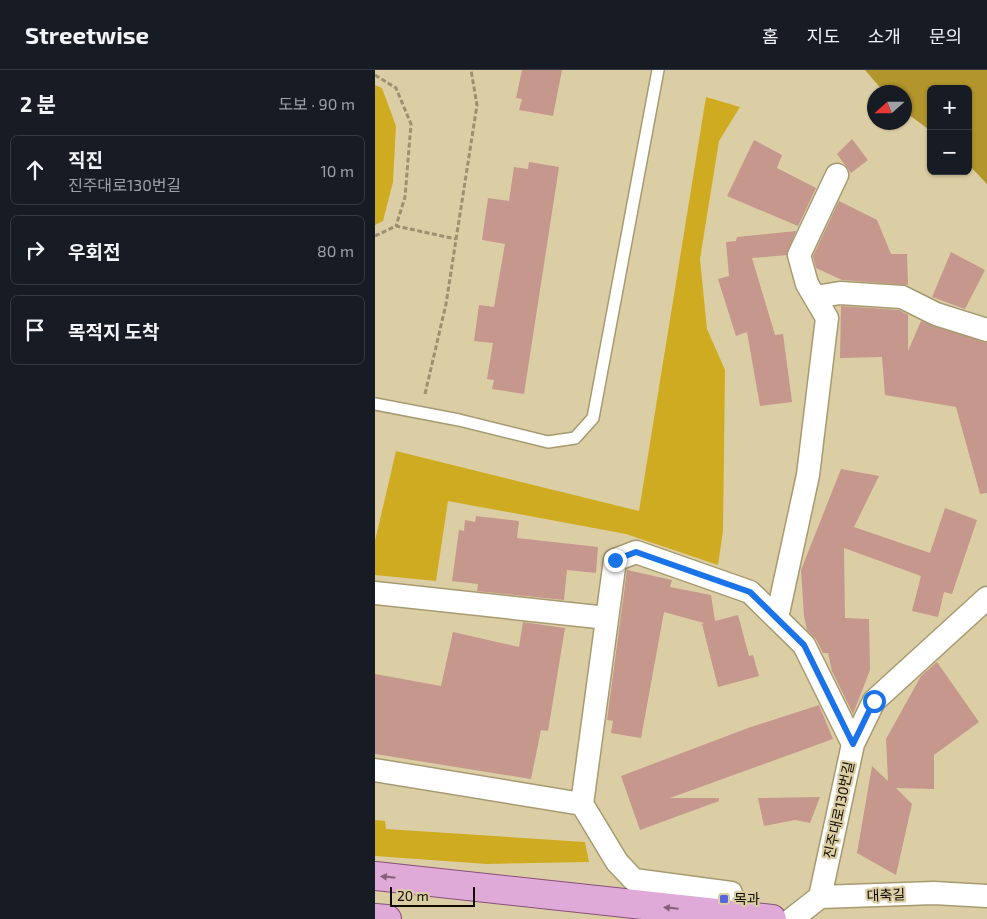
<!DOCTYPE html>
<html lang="ko">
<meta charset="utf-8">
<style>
:root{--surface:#171b24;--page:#242831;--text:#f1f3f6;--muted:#9ea1a6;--line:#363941}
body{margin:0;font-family:"Exo 2","Noto Sans KR",sans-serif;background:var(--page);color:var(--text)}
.controls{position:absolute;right:15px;top:15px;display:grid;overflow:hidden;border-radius:8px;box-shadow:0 1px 4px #0004}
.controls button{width:45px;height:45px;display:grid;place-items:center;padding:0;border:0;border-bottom:1px solid var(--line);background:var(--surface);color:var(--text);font:25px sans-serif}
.compass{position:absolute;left:492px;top:15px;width:45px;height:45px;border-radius:50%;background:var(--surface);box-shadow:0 1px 4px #0004;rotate:249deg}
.scale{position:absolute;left:15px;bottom:12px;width:85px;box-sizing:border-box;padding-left:5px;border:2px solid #100b01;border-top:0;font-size:14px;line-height:18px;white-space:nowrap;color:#100b01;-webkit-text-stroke:4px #dccea4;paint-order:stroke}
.stop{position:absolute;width:15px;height:15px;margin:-11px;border:4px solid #1a73e8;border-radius:50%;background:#fff}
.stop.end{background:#1a73e8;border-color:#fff;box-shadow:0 1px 5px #0008}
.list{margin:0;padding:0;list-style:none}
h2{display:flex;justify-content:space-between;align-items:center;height:65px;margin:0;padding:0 20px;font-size:21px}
h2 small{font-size:16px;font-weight:400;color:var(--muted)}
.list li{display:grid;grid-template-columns:32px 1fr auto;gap:15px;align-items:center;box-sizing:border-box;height:70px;margin:0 10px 10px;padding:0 10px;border:1px solid var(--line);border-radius:8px}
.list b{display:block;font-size:19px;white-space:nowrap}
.list p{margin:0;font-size:16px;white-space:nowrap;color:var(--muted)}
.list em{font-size:16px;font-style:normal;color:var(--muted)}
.icon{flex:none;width:28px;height:28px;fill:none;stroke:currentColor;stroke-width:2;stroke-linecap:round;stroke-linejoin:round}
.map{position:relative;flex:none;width:612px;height:849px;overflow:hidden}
header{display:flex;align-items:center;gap:30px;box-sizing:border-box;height:70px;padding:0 25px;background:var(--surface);border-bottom:1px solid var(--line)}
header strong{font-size:24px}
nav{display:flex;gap:28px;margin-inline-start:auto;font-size:18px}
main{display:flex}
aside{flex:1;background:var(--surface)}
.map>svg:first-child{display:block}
.green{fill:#cfab21}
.forest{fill:#b2952b}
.building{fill:#c5978d}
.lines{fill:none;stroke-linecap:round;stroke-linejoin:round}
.service-casing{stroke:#a79a71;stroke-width:14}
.minor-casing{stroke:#a79a71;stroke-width:25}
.primary-casing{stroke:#894e7b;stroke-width:30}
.path{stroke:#9b9070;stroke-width:3;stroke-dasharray:5 2.5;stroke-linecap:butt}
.service{stroke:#fff;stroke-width:11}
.minor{stroke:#fff;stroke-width:22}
.primary{stroke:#dfaad7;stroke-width:28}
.oneway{fill:#826277}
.route{stroke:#1a73e8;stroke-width:6}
.poi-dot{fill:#5466dc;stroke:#dccea4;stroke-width:2}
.labels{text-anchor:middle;stroke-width:4.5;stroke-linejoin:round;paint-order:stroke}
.street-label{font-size:14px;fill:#100b01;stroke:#dccea4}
.poi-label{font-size:14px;fill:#100b01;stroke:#dccea4;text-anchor:start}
</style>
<header>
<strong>Streetwise</strong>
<nav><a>홈</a><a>지도</a><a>소개</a><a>문의</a></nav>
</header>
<main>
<aside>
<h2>2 분<small>도보 · 90 m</small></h2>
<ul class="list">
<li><svg class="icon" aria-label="ahead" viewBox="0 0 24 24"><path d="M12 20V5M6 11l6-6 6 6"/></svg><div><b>직진</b><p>진주대로130번길</p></div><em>10 m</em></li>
<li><svg class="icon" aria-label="right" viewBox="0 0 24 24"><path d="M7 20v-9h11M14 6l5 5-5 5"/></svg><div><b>우회전</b></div><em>80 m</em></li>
<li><svg class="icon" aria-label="arrive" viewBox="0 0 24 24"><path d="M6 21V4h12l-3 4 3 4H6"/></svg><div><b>목적지 도착</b></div></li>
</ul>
</aside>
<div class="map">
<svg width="612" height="849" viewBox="0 0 612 849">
<rect width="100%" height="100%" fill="#dccea4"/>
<!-- green -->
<path class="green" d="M 0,15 L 7,18 L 21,56 L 18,112 L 8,151 L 0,155 Z
M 331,27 L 365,37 L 344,71 L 325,189 L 332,259 L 350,300 L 348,461 L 343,495 L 251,464 L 73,431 L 61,511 L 0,505 L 0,471 L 21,381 L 264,441 Z
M 0,750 L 10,751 L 11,759 L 210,772 L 214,792 L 112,794 L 0,786 Z"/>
<!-- forest -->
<path class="forest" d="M 490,0 L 612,0 L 612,114 L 593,94 L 593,19 L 556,19 L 556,61 L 530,42 L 530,22 L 509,22 Z"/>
<!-- building -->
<path class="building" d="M 147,0 L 187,0 L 178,46 L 144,40 L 147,29 L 141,28 Z
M 477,69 L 493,90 L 476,103 L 462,84 Z
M 379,70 L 407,85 L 402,98 L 441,118 L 423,156 L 352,126 Z
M 154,92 L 184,97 L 149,324 L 117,319 L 119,310 L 112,309 L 118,273 L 99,271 L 104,235 L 119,237 L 130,174 L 107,170 L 113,128 L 134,131 L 139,97 L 153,99 Z
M 464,131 L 502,150 L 516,184 L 532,184 L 533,215 L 467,210 L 441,198 L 438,186 Z
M 421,161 L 412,185 L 377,188 L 400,265 L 408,264 L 417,332 L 385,336 L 372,262 L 361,266 L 343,209 L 354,206 L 351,172 L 361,171 L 362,167 Z
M 576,182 L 610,200 L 590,239 L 557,227 Z
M 466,236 L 524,240 L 533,245 L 533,281 L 546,251 L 612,273 L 612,423 L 605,424 L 581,337 L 510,325 L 507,287 L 465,288 Z
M 466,399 L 504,406 L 479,457 L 555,483 L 570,438 L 602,450 L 577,524 L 569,522 L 563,547 L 537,541 L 546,506 L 469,478 L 470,548 L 494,549 L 495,600 L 478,644 L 457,601 L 453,583 L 448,583 L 441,569 L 432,560 L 429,546 L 426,500 Z
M 101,446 L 144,451 L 142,468 L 223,477 L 221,503 L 192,500 L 189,530 L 102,521 L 103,514 L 77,511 L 84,460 L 89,461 L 90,450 L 100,452 Z
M 252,500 L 297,510 L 295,517 L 336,525 L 340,551 L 363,545 L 374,586 L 378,585 L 384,606 L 343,617 L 327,554 L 329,553 L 289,542 L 266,668 L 236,663 L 238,651 L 232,650 Z
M 148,552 L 190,558 L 173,661 L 166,660 L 156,709 L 0,684 L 0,604 L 66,616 L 78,562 L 144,577 Z
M 562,592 L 604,652 L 559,685 L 559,719 L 521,718 L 537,734 L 521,805 L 482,783 L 497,696 L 513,711 L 511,669 L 546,606 Z
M 444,635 L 458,669 L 295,728 L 344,728 L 344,731 L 265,760 L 246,706 L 373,658 Z
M 445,727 L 435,753 L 420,750 L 389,756 L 383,728 Z"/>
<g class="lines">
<!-- service casing -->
<g class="service-casing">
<path id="service" d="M 0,334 L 84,350 L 173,372 L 200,368 L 218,348 L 283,0"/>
</g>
<!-- minor casing -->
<g class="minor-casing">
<path id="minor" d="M 440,227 L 465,223 L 527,227 L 561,244 L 612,260
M 0,523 L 232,548
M 402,548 L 433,405 L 452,248 L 432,214 L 424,185 L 462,105
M 0,700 L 207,734
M 445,827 L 478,674 L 499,631 L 612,528
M 361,845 L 356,823 L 259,810 L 242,792 L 207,734 L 240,490 L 261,482 L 375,522 L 429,575 L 478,674
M 417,849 L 445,827 L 559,823 L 612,826"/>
</g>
<!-- primary casing -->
<g class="primary-casing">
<path id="primary" d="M 0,806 L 397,849
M 0,848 L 12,849"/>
</g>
<!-- path -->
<path class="path" d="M 0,5 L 21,18 L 36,54 L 30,127 L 21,156
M 0,166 L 21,156 L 81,169
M 50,324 L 71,234 L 102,35 L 96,0"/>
<!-- service -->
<use href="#service" class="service"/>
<!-- minor -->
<use href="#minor" class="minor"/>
<!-- primary -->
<use href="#primary" class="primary"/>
</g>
<!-- one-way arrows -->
<defs><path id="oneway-solid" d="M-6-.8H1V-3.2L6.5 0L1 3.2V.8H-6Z" transform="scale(1.25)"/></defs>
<g class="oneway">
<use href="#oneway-solid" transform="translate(13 807) rotate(-174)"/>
<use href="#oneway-solid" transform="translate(296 838) rotate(-174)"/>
</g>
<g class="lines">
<!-- route -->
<path class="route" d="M 240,490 L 261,482 L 375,522 L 429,575 L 478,674 L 499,631"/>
</g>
<!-- markers -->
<rect class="poi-dot" x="344" y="824" width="10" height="10" rx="2.5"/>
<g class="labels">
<!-- street labels -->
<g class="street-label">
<text transform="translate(464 740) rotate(-78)" y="5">진주대로130번길</text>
<text transform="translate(511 825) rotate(-2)" y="5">대축길</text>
</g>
<!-- poi labels -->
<g class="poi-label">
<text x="359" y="834">목과</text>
</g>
</g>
</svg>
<div class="controls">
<button>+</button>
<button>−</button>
</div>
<svg class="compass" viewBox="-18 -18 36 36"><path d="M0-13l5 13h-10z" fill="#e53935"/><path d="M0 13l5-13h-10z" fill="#9ea1a6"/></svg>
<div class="scale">20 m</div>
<div class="stop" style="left:499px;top:631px"></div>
<div class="stop end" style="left:240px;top:490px"></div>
</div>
</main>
